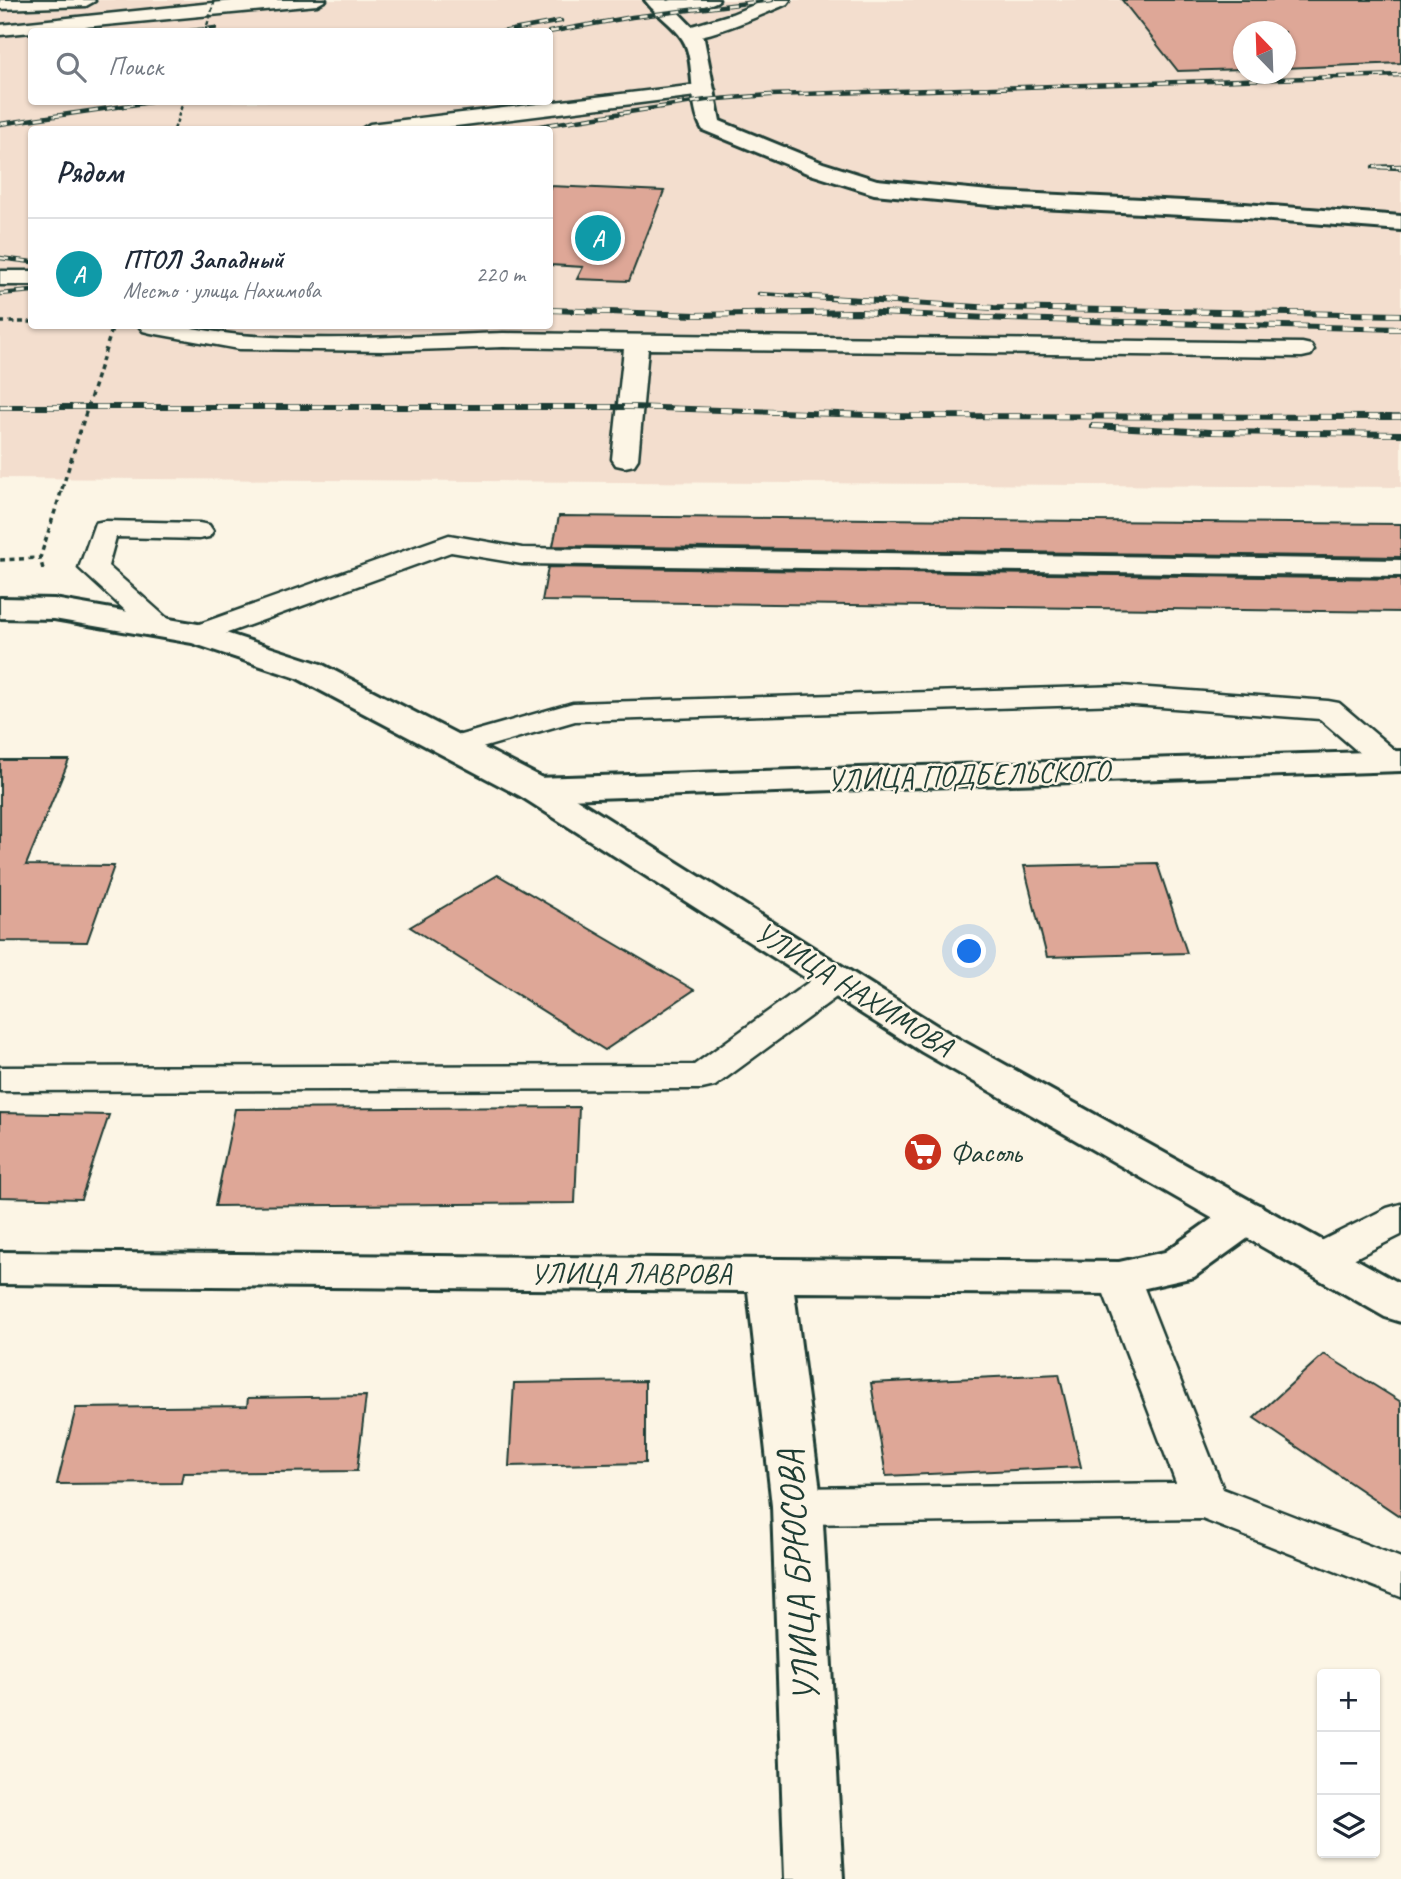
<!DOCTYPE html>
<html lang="ru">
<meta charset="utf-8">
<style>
:root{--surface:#fff;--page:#f6f6f7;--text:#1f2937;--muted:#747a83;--line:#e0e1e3;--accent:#7c3aed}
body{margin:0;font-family:Caveat,sans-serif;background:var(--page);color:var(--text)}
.controls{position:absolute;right:21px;bottom:21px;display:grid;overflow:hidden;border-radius:7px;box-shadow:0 2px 5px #0004}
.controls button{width:63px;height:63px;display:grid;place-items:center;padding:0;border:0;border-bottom:2px solid var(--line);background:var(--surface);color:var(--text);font:35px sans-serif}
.compass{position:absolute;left:1233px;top:21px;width:63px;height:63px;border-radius:50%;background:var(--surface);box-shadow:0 2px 5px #0004;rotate:337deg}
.you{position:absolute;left:970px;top:952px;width:24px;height:24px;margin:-18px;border:5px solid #fff;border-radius:50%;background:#1a73e8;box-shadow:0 0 0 10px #1a73e833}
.badge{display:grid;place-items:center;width:46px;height:46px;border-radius:50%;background:var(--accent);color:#fff;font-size:23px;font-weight:700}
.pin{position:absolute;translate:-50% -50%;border:4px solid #fff;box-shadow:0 2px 7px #0006}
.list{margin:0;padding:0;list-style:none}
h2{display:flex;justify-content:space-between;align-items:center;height:91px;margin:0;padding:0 28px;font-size:30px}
h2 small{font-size:23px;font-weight:400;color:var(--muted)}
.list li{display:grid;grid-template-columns:46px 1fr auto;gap:21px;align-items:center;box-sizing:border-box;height:112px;padding:0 28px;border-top:2px solid var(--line)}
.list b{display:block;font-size:26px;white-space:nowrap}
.list p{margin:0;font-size:23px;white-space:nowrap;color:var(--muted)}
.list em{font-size:23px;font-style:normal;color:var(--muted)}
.icon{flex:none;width:38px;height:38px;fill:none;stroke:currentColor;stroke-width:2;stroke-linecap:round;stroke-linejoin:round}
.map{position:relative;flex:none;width:1401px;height:1879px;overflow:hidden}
.search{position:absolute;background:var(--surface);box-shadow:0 2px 5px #0004;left:28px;top:28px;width:525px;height:77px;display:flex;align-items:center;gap:18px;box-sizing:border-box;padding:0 24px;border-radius:7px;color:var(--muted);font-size:26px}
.panel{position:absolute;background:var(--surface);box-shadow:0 2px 5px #0004;left:28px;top:126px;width:525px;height:203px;border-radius:7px}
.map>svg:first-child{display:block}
.built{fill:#f3dece;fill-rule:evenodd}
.building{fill:#dea797;stroke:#1f3d34;stroke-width:2}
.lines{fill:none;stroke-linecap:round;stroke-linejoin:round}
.service-casing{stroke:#1f3d34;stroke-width:5}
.minor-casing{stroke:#1f3d34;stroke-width:6}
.tertiary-casing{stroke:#1f3d34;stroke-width:6}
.path-far1{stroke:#1f3d34;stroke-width:2.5;stroke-dasharray:4.5 2.5;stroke-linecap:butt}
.path{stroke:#1f3d34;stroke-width:3.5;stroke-dasharray:5 4.5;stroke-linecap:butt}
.service{fill:#fcf5e5;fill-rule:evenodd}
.minor{fill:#fcf5e5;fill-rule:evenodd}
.tertiary{fill:#fcf5e5;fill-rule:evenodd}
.rail-far1-casing{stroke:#1f3d34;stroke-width:4.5}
.rail-casing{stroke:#1f3d34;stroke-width:6}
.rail-far1{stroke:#fcf5e5;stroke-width:2.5;stroke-dasharray:9;stroke-linecap:butt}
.rail{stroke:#fcf5e5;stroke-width:4.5;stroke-dasharray:12;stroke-linecap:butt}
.path-bridge-far1{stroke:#1f3d34;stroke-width:2.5;stroke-dasharray:4.5 2.5;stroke-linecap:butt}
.path-bridge{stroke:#1f3d34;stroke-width:3.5;stroke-dasharray:5 4.5;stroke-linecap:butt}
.labels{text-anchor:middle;stroke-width:5;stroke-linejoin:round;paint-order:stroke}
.street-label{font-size:30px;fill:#1f3d34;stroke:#fcf5e5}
.poi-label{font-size:30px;fill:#1f3d34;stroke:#fcf5e5;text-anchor:start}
.near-street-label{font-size:37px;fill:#1f3d34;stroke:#fcf5e5}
</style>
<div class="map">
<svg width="1401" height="1879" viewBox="0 0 1401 1879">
<rect width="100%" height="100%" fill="#fcf5e5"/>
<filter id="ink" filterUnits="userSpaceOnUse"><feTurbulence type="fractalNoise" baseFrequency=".0143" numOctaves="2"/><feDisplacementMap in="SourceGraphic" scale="14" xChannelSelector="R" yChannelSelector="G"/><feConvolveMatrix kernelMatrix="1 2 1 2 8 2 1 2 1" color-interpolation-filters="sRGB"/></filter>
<g filter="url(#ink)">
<!-- built -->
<path class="built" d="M 0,0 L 1401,0 L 1401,487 L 0,478 ZM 32,32 L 550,32 L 550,102 L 32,102 ZM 1244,32 L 1286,32 L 1286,74 L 1244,74 ZM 32,130 L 550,130 L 550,326 L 32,326 Z"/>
<!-- building -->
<path class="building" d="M 1122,0 L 1401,0 L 1401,63 L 1285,68 L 1285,32 L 1243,32 L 1243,69 L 1178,71 Z
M 550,186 L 664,191 L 629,281 L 577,279 L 583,267 L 550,265 Z
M 559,516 L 1401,524 L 1401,557 L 553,546 Z
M 548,567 L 1401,579 L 1401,612 L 542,601 Z
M 0,760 L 69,760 L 26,865 L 114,866 L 87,942 L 0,941 Z
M 1157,863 L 1187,953 L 1047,957 L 1024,866 Z
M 498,875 L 694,990 L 605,1050 L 410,927 Z
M 579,1107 L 575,1203 L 215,1206 L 235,1109 Z
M 0,1113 L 109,1115 L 81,1199 L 0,1197 Z
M 1324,1354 L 1401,1402 L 1401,1517 L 1254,1418 Z
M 1059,1374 L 1081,1467 L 886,1476 L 871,1383 Z
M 645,1381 L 645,1463 L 509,1466 L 514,1383 Z
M 366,1396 L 357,1471 L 183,1473 L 181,1483 L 57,1484 L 76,1408 L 247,1406 L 248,1398 Z"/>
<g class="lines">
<!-- service casing -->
<g class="service-casing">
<path id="service" d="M 0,0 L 94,0 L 95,1 L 86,6 L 0,9 Z
M 242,0 L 326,0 L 317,5 L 0,35 L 0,25 Z
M 672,0 L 719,0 C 710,8 659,15 651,7 L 654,3 Z
M 766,0 L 790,0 L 787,4 C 766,13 702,42 682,37 L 679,33 L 682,29 L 732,14 Z
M 705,84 L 715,90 L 712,94 L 424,130 L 360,130 L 370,124 Z
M 0,271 L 32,271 L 32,285 L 0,285 Z
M 139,326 C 176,322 205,332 240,335 C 325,342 417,336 503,333 L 1302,343 L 1311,345 L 1314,350 L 1311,355 L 1302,357 L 648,349 L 638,459 L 634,465 L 625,467 L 616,465 L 612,459 L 624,349 L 503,347 L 384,351 L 239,349 L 151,333 L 143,331 Z
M 105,521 L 199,523 L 209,525 L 213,531 L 209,537 L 199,539 L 116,537 L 108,566 L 170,621 L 175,627 L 170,633 L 160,636 L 150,633 L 79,568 L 95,523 Z
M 449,535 L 522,548 L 1401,560 L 1401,576 L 522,564 L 451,552 L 208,640 L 198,643 L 188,640 L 183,634 L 188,628 Z
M 1121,686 L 1328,701 L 1339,703 L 1399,754 L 1401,765 L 1388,771 L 1377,768 L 1320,719 L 1121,704 L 575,721 L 454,756 L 443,754 L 438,747 L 443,740 L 573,703 Z
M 837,968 L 850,971 L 855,979 L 850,987 L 715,1086 L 702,1089 L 0,1091 L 0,1067 L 694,1065 L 824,971 Z
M 1401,1204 L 1401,1235 L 1333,1269 L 1319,1274 L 1305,1269 L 1299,1259 L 1305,1249 L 1387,1208 Z
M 1119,1263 L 1134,1267 L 1140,1278 L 1223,1489 L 1401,1558 L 1401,1597 L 1202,1519 L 797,1524 L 781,1519 L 774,1506 L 781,1493 L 797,1488 L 1176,1483 L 1098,1278 L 1104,1267 Z"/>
</g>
<!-- minor casing -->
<g class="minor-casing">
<path id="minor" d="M 645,0 L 666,0 L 704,39 L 720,121 L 823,163 L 877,180 L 1000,192 L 1245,204 L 1401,216 L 1401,230 L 1245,218 L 1000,206 L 874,194 L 807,173 L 703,130 C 688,107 696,60 683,40 C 674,25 656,15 645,0 Z
M 1401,751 L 1401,771 L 535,800 L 522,797 L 517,789 L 522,781 L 535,778 Z
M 1246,1201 L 1262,1206 L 1268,1217 L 1262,1228 L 1194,1277 L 1119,1294 L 794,1292 L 822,1506 L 843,1879 L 785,1879 L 772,1506 L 748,1291 L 0,1284 L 0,1252 L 1119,1262 L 1165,1252 L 1230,1206 Z"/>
</g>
<!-- tertiary casing -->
<g class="tertiary-casing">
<path id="tertiary" d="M 0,598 L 54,599 L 198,624 L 321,664 L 548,781 L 950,1034 L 1401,1284 L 1401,1322 L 1385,1317 L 922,1052 L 522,797 L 297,678 L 192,643 L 54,619 L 0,618 Z"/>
</g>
<!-- path-far1 -->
<path class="path-far1" d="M 174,130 L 183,102"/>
<!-- path -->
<path class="path" d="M 0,322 L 32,322
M 0,560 L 40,558
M 43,569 L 40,558 L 62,489"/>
<!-- service -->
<use href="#service" class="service"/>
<!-- minor -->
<use href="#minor" class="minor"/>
<!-- tertiary -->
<use href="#tertiary" class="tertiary"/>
<!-- rail-far1 casing -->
<g class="rail-far1-casing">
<path id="rail-far1" d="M 182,32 L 215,28
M 502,32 L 561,21
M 549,32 L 632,17 L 772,0
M 0,124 L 151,102
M 514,130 L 706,100 L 770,95 L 1401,75
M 1401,166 L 1373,167 L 1401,168
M 0,258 L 32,262
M 0,294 L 32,291
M 759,294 L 841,299"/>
</g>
<!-- rail casing -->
<g class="rail-casing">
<path id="rail" d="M 812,297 L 994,308 L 1401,315
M 550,310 L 696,315 L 858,312 L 1009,319 L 1401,329
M 0,407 L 630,407 L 900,416 L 1401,417
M 1092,426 L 1211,432 L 1401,434"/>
</g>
<!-- rail-far1 -->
<use href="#rail-far1" class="rail-far1"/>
<!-- rail -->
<use href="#rail" class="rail"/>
<!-- path-bridge-far1 -->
<path class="path-bridge-far1" d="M 205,32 L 215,0"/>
<!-- path-bridge -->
<path class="path-bridge" d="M 62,489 L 113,326"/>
</g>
</g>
<!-- icons -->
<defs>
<g id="supermarket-disc" transform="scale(2.0125)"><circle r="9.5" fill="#c8321e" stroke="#fcf5e5"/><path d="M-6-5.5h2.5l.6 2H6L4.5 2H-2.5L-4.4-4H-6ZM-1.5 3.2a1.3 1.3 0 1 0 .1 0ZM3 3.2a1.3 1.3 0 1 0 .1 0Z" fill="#fff"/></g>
</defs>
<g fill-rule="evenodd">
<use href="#supermarket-disc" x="923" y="1152"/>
</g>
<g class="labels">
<!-- street labels -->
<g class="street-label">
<text transform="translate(968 775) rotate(-2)" y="10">УЛИЦА ПОДБЕЛЬСКОГО</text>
<text transform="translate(854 989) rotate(32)" y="10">УЛИЦА НАХИМОВА</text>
<text x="631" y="1283">УЛИЦА ЛАВРОВА</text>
</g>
<!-- poi labels -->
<g class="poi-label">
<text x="950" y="1162">Фасоль</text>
</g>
<!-- near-street labels -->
<g class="near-street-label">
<text transform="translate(797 1576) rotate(-94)" y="13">УЛИЦА БРЮСОВА</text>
</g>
</g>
</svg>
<div class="controls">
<button>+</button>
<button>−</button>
<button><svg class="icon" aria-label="layers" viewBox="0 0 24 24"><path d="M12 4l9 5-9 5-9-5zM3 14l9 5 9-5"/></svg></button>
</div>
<svg class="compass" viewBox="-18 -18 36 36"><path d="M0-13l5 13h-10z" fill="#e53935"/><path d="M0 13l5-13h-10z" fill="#747a83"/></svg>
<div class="you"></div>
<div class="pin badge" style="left:598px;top:238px;background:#0f9aa8">A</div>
<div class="search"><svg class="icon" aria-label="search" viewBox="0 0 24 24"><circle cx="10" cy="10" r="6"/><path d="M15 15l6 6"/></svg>Поиск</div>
<section class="panel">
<h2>Рядом<small></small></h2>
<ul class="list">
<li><span class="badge" style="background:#0f9aa8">A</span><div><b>ПТОЛ Западный</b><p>Место · улица Нахимова</p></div><em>220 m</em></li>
</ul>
</section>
</div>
